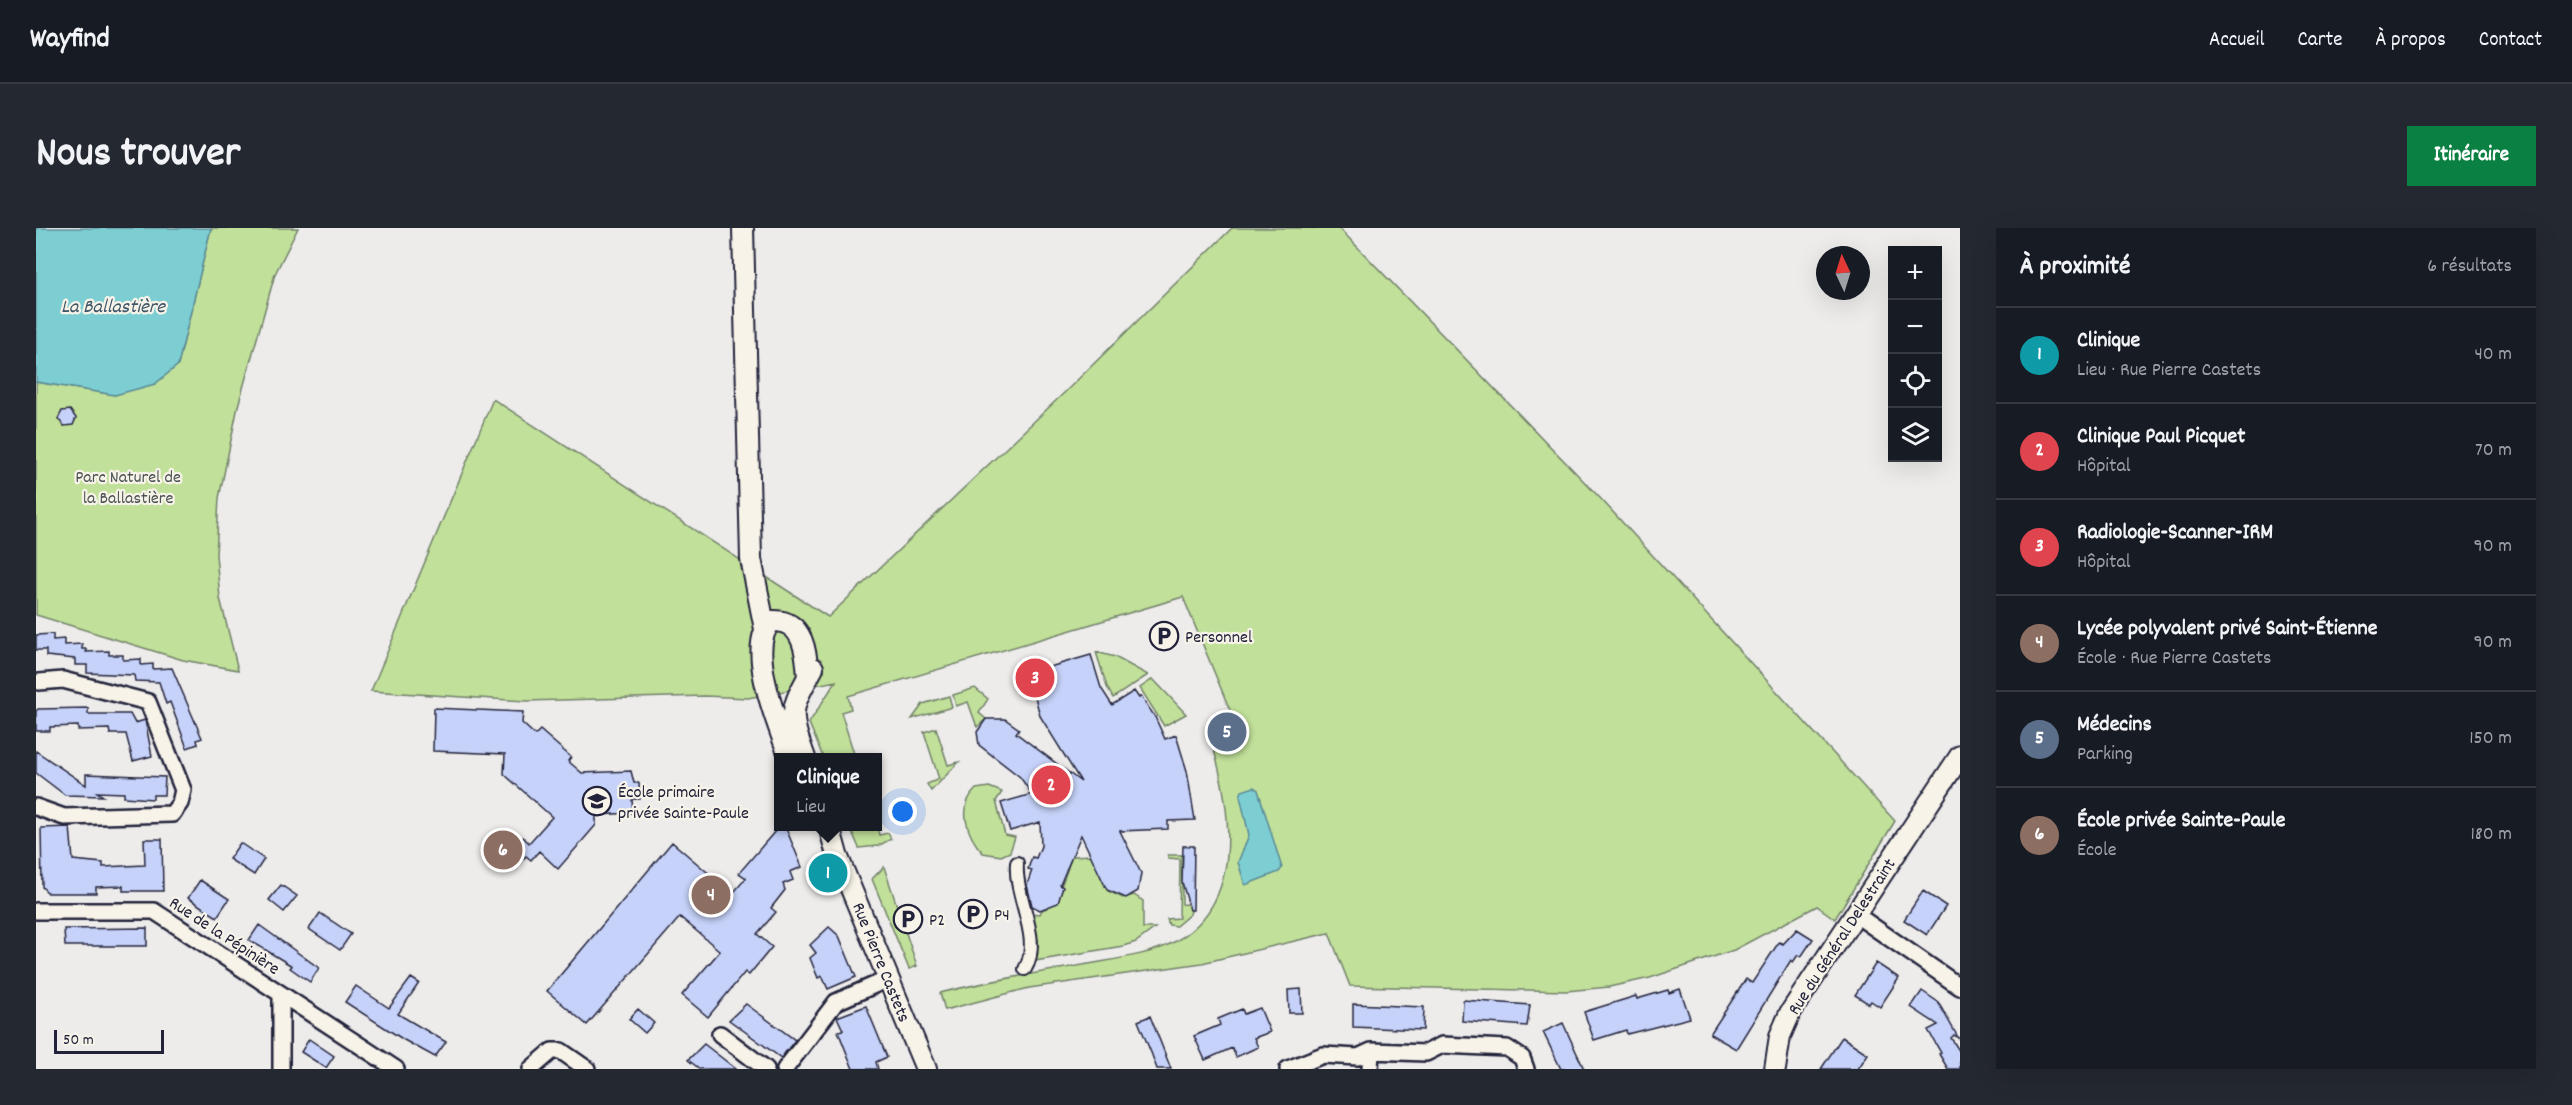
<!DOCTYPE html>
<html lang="fr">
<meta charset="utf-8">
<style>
:root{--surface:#171b24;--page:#242831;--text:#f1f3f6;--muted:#9ea1a6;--line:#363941;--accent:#0b8043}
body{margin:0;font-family:Dekko,sans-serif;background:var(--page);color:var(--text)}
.controls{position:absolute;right:18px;top:18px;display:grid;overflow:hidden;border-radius:0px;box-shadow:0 6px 24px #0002}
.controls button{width:54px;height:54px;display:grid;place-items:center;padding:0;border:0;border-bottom:2px solid var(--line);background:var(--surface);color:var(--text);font:30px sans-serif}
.compass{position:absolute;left:1780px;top:18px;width:54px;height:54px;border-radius:50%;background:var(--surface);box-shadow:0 6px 24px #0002;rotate:356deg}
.scale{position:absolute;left:18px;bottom:15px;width:110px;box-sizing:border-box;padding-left:6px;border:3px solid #22223b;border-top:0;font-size:16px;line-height:21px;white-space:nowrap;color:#22223b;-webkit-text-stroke:4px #f7f3e8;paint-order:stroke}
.you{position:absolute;left:867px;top:584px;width:21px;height:21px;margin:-15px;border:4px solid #fff;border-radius:50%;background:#1a73e8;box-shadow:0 0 0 9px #1a73e833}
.badge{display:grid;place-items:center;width:39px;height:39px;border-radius:50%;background:var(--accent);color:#fff;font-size:20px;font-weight:700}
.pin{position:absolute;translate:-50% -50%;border:3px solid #fff;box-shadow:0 2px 6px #0006}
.popup{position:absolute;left:738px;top:525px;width:108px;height:78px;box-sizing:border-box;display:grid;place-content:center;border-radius:0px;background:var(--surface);filter:drop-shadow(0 2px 4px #0005);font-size:20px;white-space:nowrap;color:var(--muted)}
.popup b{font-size:22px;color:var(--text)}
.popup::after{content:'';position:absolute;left:50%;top:100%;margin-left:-12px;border:12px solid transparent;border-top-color:var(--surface)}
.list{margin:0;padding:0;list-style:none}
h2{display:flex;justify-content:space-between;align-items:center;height:78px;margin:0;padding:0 24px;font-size:26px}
h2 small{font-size:20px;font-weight:400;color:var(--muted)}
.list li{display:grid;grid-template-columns:39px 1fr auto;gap:18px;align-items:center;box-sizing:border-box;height:96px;padding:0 24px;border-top:2px solid var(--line)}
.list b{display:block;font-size:22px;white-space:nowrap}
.list p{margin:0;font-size:20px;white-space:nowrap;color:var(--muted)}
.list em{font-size:20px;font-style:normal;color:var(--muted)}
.icon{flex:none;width:33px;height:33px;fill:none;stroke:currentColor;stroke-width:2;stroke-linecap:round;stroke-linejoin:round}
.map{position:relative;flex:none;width:1924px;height:841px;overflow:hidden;border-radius:0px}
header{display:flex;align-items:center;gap:36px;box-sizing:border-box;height:84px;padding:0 30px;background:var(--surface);border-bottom:2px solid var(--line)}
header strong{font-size:28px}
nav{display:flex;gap:33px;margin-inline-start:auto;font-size:21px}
.intro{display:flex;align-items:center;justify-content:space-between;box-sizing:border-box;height:144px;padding:0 36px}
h1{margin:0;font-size:42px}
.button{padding:15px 27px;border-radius:0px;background:var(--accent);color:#fff;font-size:21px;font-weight:700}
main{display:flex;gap:36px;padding:0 36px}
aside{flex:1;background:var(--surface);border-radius:0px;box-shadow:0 6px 24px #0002}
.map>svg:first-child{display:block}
.green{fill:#c1e099;stroke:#72816a;stroke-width:1.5}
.water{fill:#7dced2;stroke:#598996;stroke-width:1.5}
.building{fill:#c6d2f9;stroke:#22223b;stroke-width:1.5}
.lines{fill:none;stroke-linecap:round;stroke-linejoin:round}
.pedestrian-casing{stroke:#22223b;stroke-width:16}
.minor-casing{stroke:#22223b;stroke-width:20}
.tertiary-casing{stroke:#22223b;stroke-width:24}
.pedestrian{stroke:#f7f3e8;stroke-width:12}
.minor{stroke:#f7f3e8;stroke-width:15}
.tertiary{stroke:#f7f3e8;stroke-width:20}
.labels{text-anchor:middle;stroke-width:4.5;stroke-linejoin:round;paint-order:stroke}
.park-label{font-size:18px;fill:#4a5252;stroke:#f7f3e8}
.poi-label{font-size:18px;fill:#22223b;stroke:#f7f3e8;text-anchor:start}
.street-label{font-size:18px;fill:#22223b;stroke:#f7f3e8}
.water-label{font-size:20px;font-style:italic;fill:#3d5668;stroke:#f7f3e8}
</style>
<header>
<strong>Wayfind</strong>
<nav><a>Accueil</a><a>Carte</a><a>À propos</a><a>Contact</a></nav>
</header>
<div class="intro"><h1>Nous trouver</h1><a class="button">Itinéraire</a></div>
<main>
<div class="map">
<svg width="1924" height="841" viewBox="0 0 1924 841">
<rect width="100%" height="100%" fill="#edeceb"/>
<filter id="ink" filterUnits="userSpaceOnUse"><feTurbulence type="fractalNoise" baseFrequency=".0167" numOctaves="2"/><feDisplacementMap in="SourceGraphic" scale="12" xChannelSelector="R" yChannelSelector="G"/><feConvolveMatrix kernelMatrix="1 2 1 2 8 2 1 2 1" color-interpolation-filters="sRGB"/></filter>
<g filter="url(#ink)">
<!-- green -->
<path class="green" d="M 175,0 L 262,0 L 239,46 L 202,178 L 183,270 L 180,327 L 184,370 L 202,442 L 147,432 L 0,387 L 0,154 L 79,167 L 142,137 Z
M 1196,0 L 1303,0 L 1565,271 L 1859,593 L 1799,691 L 1781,678 L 1698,722 L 1614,750 L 1573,759 L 1530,763 L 1314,758 L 1293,705 L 1166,735 L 993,760 L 909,782 L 904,765 C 951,753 999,745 1047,737 C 1077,731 1113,728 1140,713 C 1210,673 1195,580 1176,515 L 1203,504 L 1147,369 L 812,468 L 815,481 L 805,484 L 819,529 L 787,529 L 773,495 L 800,453 L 712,470 L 669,468 L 490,473 L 335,463 L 457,171 L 792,389 L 1028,165 Z
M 1060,424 L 1079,429 L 1112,447 L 1077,470 L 1071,459 Z
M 1117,451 L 1150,486 L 1128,498 L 1104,460 Z
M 939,460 L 952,471 L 943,485 L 950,491 L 941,499 L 932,474 L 920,478 L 917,467 Z
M 913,468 L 916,479 L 876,491 L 887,476 Z
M 900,500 L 912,537 L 923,534 L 895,563 L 891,556 L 903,551 L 888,504 Z
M 953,559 L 966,564 L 960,573 L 969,607 L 979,609 L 974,624 L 965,628 L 947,625 C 931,608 921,579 940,561 Z
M 814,599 L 841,599 L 843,607 L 852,605 L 855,611 L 842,618 L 823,620 Z
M 1055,627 L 1072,663 L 1087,670 L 1098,667 L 1107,673 L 1107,700 L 1119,700 L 1100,714 L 1087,718 L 999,733 L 1002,713 L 994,685 L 1004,686 L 1006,682 C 1021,680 1030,643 1036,628 Z
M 1132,627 L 1146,627 L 1146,676 L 1157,677 L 1154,686 L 1140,698 L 1133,697 L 1131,691 L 1143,690 L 1144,631 L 1132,630 Z
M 848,639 L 881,738 L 873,741 L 836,651 Z"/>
<!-- water -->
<path class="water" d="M 0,0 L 175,0 L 142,137 L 119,156 L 79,167 L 0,154 Z
M 1218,559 L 1222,562 L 1246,640 L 1243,644 L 1209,657 L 1202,634 L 1213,607 L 1204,568 L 1206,563 Z"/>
<!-- building -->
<path class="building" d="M 34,182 L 40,190 L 37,197 L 28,198 L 22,191 L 26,183 Z
M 17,406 L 17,412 L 28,411 L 28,417 L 46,416 L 46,421 L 50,421 L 50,424 L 73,423 L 73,427 L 87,427 L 87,432 L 105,431 L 105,437 L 117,436 L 117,441 L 136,440 L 166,510 L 161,512 L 162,516 L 151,520 L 134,474 L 130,476 L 123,454 L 99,453 L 98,447 L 51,445 L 51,437 L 39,437 L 39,431 L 10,428 L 10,422 L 0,422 L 0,407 Z
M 1055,427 L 1065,460 L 1076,477 L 1098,463 L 1103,470 L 1105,468 L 1119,489 L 1129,511 L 1140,507 L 1151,543 L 1159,592 L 1132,593 L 1132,601 L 1084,603 L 1105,645 L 1102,663 L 1090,670 L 1071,662 L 1045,607 L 1024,657 L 1027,659 L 1022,675 L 1004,682 L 996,678 L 991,657 L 996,642 L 992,641 L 996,629 L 1000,630 L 1005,618 L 1004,594 L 974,603 L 965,575 L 996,566 L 984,549 L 943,517 L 941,504 L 950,491 L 969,491 L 983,501 L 980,505 L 1045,554 L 1004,488 L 997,461 L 993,463 L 987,444 L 1002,439 L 1003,442 Z
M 52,480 L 52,486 L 94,486 L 99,495 L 109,492 L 116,528 L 97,533 L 90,506 L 74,506 L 73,501 L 42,502 L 42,498 L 14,499 L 14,503 L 0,503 L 0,483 L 2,481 Z
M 398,480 L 487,484 L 486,495 L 499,507 L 504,502 L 535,529 L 532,533 L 546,545 L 595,543 L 598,555 L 603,555 L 604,571 L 596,571 L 597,585 L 560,587 L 560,597 L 522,641 L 503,623 L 495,632 L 490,628 L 481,638 L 470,628 L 487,609 L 493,615 L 516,589 L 468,546 L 469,526 L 397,523 Z
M 0,523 L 50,557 L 50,546 L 129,549 L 128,567 L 117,567 L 117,571 L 88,569 L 88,565 L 61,564 L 67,568 L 29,567 L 0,545 Z
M 749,598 L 766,639 L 754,644 L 757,652 L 747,656 L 749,662 L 735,680 L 740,684 L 721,706 L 736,719 L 713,747 L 709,744 L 672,789 L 646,767 L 684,723 L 644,689 L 551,797 L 511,763 L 636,614 L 677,649 L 667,661 L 687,677 L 710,650 L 703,645 L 741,601 Z
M 34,599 L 37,632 L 67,635 L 67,639 L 109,637 L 108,611 L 126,611 L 127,663 L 87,663 L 87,658 L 60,659 L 60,665 L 12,665 L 6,659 L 5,600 Z
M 204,615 L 228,631 L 218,647 L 193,631 Z
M 1147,618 L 1158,618 L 1157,682 L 1154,682 L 1146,654 Z
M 164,652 L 193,671 L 181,689 L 152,670 Z
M 245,657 L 261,668 L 248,684 L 233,672 Z
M 1887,663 L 1910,678 L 1891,707 L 1868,692 Z
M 284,685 L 315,706 L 304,722 L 273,701 Z
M 223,697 L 283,740 L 274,754 L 254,740 L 256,738 L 213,712 Z
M 793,699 L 803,708 L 820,749 L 792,761 L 786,748 L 782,750 L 774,730 L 780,725 L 774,717 Z
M 111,700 L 111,718 L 29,718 L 28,701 Z
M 1761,701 L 1777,711 L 1765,729 L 1762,727 L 1757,734 L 1755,732 L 1700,821 L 1674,806 L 1710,751 L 1716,755 L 1743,714 L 1747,716 Z
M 1840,735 L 1863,750 L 1844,779 L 1835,773 L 1833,776 L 1819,767 Z
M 375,750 L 383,755 L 362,786 L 410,814 L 399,829 L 368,812 L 309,774 L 320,758 L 353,780 Z
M 1265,761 L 1266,785 L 1253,785 L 1252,762 Z
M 1644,761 L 1654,790 L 1591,806 L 1590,802 L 1558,812 L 1548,784 L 1600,768 L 1601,771 L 1632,762 L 1633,765 Z
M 1886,763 L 1902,774 L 1923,811 L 1918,807 L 1915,810 L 1924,824 L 1924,841 L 1912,841 L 1903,826 L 1905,825 L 1892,802 L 1902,797 L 1875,779 Z
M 1427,772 L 1494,777 L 1491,798 L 1426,793 Z
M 710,776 L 759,812 L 745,830 L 693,792 Z
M 1317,776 L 1388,779 L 1387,802 L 1317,799 Z
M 830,778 L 851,829 L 840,834 L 842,841 L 817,841 L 802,803 L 807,802 L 801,789 Z
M 1224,780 L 1234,804 L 1218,810 L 1222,819 L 1200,829 L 1196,820 L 1169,832 L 1158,808 L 1184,797 L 1182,791 L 1206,781 L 1208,786 Z
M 602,781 L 618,795 L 609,805 L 593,791 Z
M 1114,788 L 1126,818 L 1135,841 L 1121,841 L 1116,827 L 1102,793 Z
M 1527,795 L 1548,841 L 1525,841 L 1507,804 Z
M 1806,809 L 1832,826 L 1822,841 L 1785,841 Z
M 273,811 L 298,828 L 290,840 L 265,824 Z
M 668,816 L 700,841 L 664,841 L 652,832 Z"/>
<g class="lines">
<!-- pedestrian casing -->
<g class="pedestrian-casing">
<path id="pedestrian" d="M 981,635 C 978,669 1007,711 989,741"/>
</g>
<!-- minor casing -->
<g class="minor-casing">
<path id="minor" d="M 0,579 L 28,589 L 136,586 L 144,575 L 147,562 L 112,474 L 27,452 L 3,454
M 0,683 L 118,683 L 360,841
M 1819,686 L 1924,759
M 684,806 L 730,841
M 245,841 L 245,768
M 495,841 L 516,823 L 525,823 L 551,841
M 749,841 L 800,774 L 852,751
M 1252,841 L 1287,827 L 1322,829 L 1335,823
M 1334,841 L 1335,823 L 1390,825 L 1406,817 L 1471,820 L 1486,830 L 1490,841"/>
</g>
<!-- tertiary casing -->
<g class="tertiary-casing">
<path id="tertiary" d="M 707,0 L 715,331 L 729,401
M 754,530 C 743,499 708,418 736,393 C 768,391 771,427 772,450
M 769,530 C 752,483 754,482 777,440
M 793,598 L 801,627 L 890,841
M 1739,841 L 1744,808 L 1754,785 L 1924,528"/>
</g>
<!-- pedestrian -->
<use href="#pedestrian" class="pedestrian"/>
<!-- minor -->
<use href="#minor" class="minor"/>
<!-- tertiary -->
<use href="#tertiary" class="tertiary"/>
</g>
</g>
<!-- icons -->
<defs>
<g id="parking-ring" transform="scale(1.5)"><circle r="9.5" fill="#f7f3e8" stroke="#22223b" stroke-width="1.5"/><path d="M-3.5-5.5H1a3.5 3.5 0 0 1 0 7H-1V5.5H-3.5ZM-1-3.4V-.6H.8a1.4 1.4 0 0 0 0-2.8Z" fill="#22223b"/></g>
<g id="school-ring" transform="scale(1.5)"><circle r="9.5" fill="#f7f3e8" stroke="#22223b" stroke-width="1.5"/><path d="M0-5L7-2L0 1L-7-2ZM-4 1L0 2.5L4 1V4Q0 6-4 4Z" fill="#22223b"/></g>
</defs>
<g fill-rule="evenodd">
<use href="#parking-ring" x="1128" y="408"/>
<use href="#school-ring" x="561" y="573"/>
<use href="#parking-ring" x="937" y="686"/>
<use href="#parking-ring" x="872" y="691"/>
</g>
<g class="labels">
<!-- park labels -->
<g class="park-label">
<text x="92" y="254">Parc Naturel de<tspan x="92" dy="21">la Ballastière</tspan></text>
</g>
<!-- poi labels -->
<g class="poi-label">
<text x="1149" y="414">Personnel</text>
<text x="582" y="569">École primaire<tspan x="582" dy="21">privée Sainte-Paule</tspan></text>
<text x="958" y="692">P4</text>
<text x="893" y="697">P2</text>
</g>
<!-- street labels -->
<g class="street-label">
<text transform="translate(189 707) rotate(33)" y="6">Rue de la Pépinière</text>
<text transform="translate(1805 708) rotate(-57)" y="6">Rue du Général Delestraint</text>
<text transform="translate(846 734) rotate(68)" y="6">Rue Pierre Castets</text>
</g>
<!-- water labels -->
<g class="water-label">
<text x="77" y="84">La Ballastière</text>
</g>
</g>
</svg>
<div class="controls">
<button>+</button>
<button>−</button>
<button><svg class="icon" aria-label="locate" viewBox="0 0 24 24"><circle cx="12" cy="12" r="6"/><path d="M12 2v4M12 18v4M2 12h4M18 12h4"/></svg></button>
<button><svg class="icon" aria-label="layers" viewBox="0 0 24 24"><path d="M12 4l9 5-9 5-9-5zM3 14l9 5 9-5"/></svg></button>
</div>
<svg class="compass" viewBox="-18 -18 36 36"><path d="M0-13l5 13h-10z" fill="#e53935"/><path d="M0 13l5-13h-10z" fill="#9ea1a6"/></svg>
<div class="scale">50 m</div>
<div class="you"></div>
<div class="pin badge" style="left:792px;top:645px;background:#0f9aa8">1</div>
<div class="popup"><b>Clinique</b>Lieu</div>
<div class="pin badge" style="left:1015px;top:557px;background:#e0444e">2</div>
<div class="pin badge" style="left:999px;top:450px;background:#e0444e">3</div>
<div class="pin badge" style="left:675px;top:667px;background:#8d6e63">4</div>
<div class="pin badge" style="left:1191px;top:504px;background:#5c6f8a">5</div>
<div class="pin badge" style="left:467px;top:622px;background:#8d6e63">6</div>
</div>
<aside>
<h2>À proximité<small>6 résultats</small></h2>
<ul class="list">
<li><span class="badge" style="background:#0f9aa8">1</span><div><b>Clinique</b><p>Lieu · Rue Pierre Castets</p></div><em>40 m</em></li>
<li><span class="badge" style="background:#e0444e">2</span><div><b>Clinique Paul Picquet</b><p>Hôpital</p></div><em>70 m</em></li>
<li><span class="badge" style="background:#e0444e">3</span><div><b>Radiologie-Scanner-IRM</b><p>Hôpital</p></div><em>90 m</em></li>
<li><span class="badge" style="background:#8d6e63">4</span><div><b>Lycée polyvalent privé Saint-Étienne</b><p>École · Rue Pierre Castets</p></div><em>90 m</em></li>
<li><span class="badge" style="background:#5c6f8a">5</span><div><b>Médecins</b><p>Parking</p></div><em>150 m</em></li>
<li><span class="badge" style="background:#8d6e63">6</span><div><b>École privée Sainte-Paule</b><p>École</p></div><em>180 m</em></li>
</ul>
</aside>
</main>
